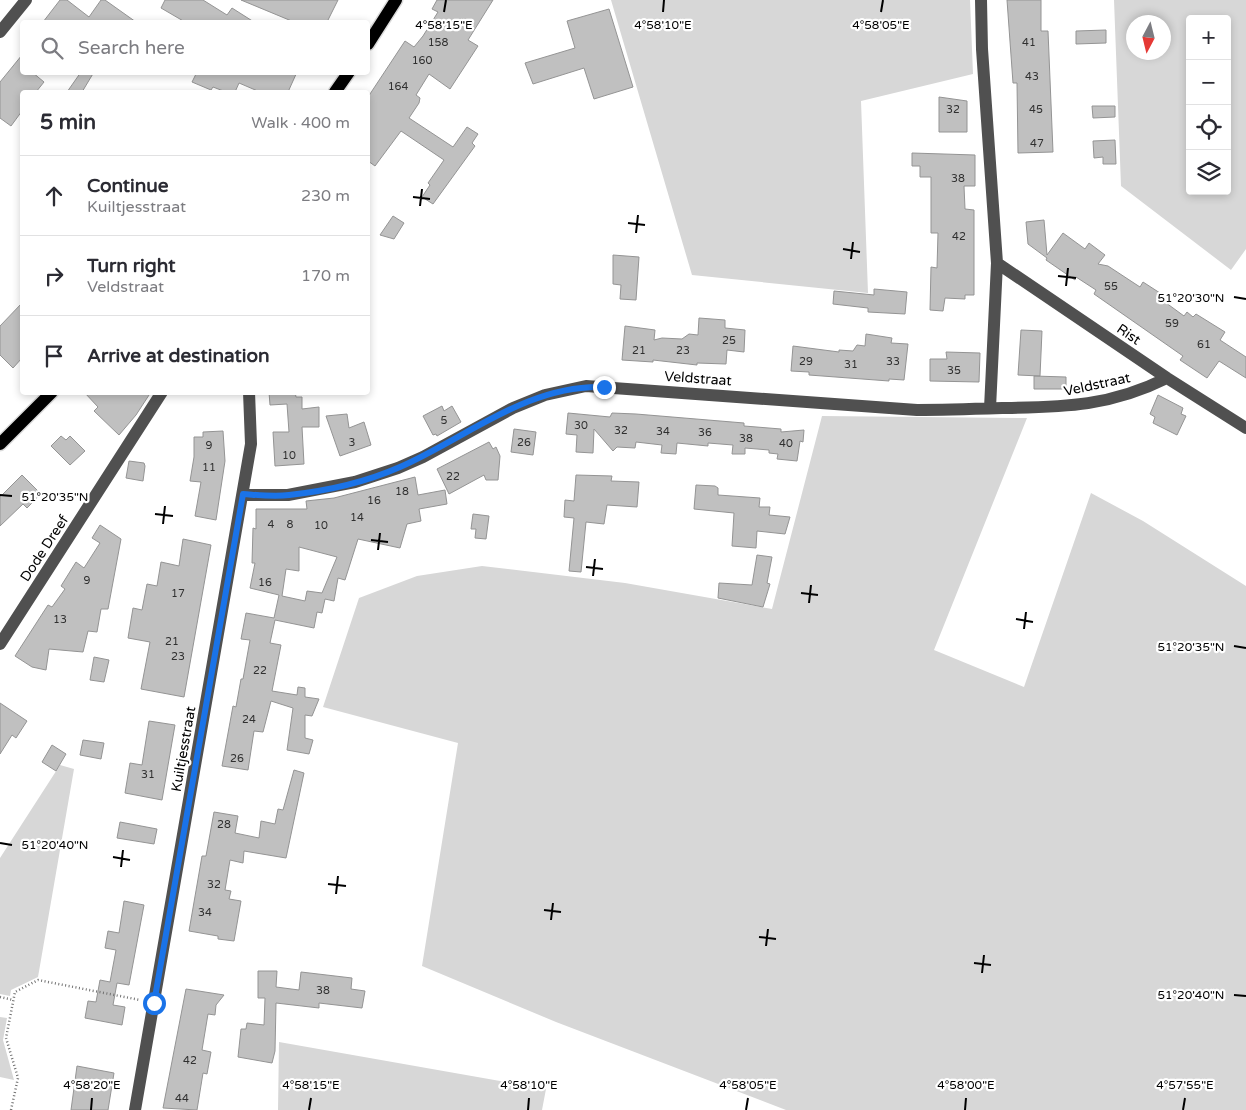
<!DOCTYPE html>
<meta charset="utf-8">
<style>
:root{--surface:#fff;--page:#f2f2f3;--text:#2b2b33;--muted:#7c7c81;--line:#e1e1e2}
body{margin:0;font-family:"Varela Round",sans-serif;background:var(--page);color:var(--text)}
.controls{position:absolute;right:15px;top:15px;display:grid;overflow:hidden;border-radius:5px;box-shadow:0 2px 8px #0003}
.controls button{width:45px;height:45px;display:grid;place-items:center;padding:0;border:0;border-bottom:1px solid var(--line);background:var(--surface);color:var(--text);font:25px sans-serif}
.compass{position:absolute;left:1126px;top:15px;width:45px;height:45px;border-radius:50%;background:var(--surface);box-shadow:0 2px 8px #0003;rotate:187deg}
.stop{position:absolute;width:15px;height:15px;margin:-11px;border:4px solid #1a73e8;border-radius:50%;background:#fff}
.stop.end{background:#1a73e8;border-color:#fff;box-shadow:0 1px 5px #0008}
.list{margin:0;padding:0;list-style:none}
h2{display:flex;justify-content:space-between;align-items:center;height:65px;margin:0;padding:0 20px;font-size:21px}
h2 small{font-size:16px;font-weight:400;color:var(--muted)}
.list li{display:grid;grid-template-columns:32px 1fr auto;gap:15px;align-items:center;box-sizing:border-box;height:80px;padding:0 20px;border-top:1px solid var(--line)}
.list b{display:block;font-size:19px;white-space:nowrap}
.list p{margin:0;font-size:16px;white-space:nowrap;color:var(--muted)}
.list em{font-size:16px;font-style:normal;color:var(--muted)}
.icon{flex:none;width:28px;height:28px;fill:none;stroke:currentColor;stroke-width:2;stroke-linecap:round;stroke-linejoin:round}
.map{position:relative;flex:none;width:1246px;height:1110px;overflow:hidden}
.search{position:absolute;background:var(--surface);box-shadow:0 2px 8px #0003;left:20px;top:20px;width:350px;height:55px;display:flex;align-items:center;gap:12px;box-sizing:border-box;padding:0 18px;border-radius:5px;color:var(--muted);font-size:19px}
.panel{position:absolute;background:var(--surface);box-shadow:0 2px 8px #0003;left:20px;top:90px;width:350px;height:305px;border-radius:5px}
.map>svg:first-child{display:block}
.green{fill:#d7d7d7;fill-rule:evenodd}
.building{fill:#c0c0c0;stroke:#949494;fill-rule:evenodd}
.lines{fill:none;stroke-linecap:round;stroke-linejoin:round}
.major-casing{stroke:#dbdbdb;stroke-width:15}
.path{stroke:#727272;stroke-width:2.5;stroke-dasharray:1 2.5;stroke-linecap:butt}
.minor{stroke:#505050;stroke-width:12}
.major{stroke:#000;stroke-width:12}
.route{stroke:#1a73e8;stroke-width:6}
.ticks{fill:none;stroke:#000;stroke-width:2}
.labels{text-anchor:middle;stroke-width:4.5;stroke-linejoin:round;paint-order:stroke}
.number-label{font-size:11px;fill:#303030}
.street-label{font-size:14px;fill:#000;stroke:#fff}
.ticks-label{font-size:12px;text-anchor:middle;fill:#000;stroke:#fff;stroke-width:4.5;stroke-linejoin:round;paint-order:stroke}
</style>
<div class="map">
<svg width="1246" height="1110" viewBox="0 0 1246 1110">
<rect width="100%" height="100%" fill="#fff"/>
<!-- green -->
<path class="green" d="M 611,0 L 970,0 L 973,74 L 861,101 L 868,293 L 692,275 Z
M 1114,0 L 1246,0 L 1246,249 L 1231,270 L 1121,186 ZM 1190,19 L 1227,19 L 1227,191 L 1190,191 ZM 1134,22 L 1164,22 L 1164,52 L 1134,52 Z
M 822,416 L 1027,418 L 934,650 L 1024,687 L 1091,493 L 1143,521 L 1246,586 L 1246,1110 L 786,1110 L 556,1022 L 422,966 L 458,743 L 323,707 L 359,598 L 417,576 L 482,566 L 625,583 L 772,609 Z
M 60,765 L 74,769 L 38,977 L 11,990 L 10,996 L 0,994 L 0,858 Z
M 0,1017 L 7,1018 L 3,1040 L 14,1080 L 0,1077 Z
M 279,1042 L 546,1089 L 542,1110 L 278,1110 Z"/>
<!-- building -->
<path class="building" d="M 60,0 L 67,0 L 89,17 L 101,0 L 105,0 L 136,22 L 43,22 Z
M 165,0 L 203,0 L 227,15 L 232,8 L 254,22 L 185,22 L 161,8 Z
M 241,0 L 338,0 L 327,22 L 294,22 Z
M 437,0 L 493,0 L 468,40 L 478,46 L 450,89 L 429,74 L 416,95 L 420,98 L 419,103 L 409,118 L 453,147 L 467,127 L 478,134 L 472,143 L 475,146 L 433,204 L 422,197 L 430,185 L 428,183 L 444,160 L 401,131 L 375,166 L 368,161 L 368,97 L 405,41 L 414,47 L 423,36 L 438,12 L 432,9 Z
M 1007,0 L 1041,0 L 1041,31 L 1048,31 L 1053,152 L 1018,153 L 1017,83 L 1013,83 Z
M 609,9 L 633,87 L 594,99 L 584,68 L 533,84 L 525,63 L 575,48 L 567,21 Z
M 1106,30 L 1106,43 L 1076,44 L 1076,31 Z
M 22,55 L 22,72 L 32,72 L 44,82 L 36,92 L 22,92 L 22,111 L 11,126 L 0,118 L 0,82 Z
M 81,72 L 94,72 L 82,92 L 67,92 Z
M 197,72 L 297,72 L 288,92 L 260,92 L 239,83 L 235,92 L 226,92 L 213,87 L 211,90 L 192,82 Z
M 939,97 L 967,101 L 967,132 L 939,132 Z
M 1092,106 L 1115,106 L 1115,117 L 1093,118 Z
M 1115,140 L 1116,164 L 1103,164 L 1103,157 L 1094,158 L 1093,141 Z
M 912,153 L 975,155 L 975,186 L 964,186 L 965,209 L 974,210 L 974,295 L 965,295 L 965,299 L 945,298 L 943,311 L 930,310 L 931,267 L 937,268 L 938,233 L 931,233 L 931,177 L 920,177 L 920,166 L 912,166 Z
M 393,216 L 404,223 L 394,239 L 380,235 Z
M 1044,220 L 1047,255 L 1063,233 L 1085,249 L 1089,243 L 1105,255 L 1098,264 L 1108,266 L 1140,287 L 1143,282 L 1160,293 L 1158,297 L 1184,316 L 1187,312 L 1193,317 L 1196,314 L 1225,332 L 1220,340 L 1246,357 L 1246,378 L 1219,361 L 1207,378 L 1180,360 L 1183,356 L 1094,294 L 1096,290 L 1076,277 L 1075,280 L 1046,260 L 1047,258 L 1028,244 L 1026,222 Z
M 613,255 L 639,257 L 636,300 L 620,299 L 621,285 L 613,284 Z
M 874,289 L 907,292 L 905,314 L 868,312 L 868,308 L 833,304 L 834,291 L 874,295 Z
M 22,303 L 22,358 L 13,368 L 0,355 L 0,326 Z
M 699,318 L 725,320 L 725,328 L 745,330 L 744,352 L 727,350 L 726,364 L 697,363 L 697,365 L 653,360 L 653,362 L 622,360 L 625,326 L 655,330 L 654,340 L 662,338 L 682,339 L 689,334 L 698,335 Z
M 1021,330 L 1042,331 L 1040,376 L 1018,375 Z
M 866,334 L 892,338 L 891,343 L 908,344 L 904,380 L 889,379 L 889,381 L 809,375 L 809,372 L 791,371 L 793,346 L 839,352 L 839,350 L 853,351 L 857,345 L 865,346 Z
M 946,352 L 980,353 L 979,382 L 930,381 L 930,359 L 947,359 Z
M 1034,376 L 1066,377 L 1066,389 L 1034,389 Z
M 84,392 L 151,392 L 136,415 L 119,435 L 94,411 L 98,407 Z
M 269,392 L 295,392 L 296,397 L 302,397 L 302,409 L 319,407 L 319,427 L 302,427 L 304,464 L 275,466 L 273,432 L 289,432 L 287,404 L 270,405 Z
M 1158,395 L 1183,408 L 1181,414 L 1186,416 L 1177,435 L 1153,423 L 1155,417 L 1150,414 Z
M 442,406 L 444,411 L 452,406 L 461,422 L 437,436 L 436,434 L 433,435 L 423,416 Z
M 568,413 L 610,417 L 612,413 L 636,414 L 744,423 L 744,426 L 781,429 L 781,432 L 804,430 L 803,442 L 800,441 L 797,461 L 777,459 L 778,454 L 769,453 L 769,450 L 745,448 L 745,454 L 732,454 L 733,445 L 708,443 L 708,446 L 677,443 L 676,454 L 661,453 L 662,445 L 636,442 L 635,448 L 617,447 L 613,451 L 594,429 L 593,453 L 576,452 L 577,435 L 566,434 Z
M 347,414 L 349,428 L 364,422 L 371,445 L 340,456 L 326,416 Z
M 514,429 L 536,432 L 533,455 L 511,452 Z
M 223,431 L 225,461 L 216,520 L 195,516 L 201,482 L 190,481 L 194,457 L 194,437 L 203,437 L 203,432 Z
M 61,436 L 66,440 L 70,436 L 85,451 L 70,465 L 51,446 Z
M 489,442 L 493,449 L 496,447 L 500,456 L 498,480 L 486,480 L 484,475 L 449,494 L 437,469 Z
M 129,461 L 144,463 L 145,466 L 143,481 L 126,478 Z
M 22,475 L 41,494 L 27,508 L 23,504 L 0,526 L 0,497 Z
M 576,475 L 612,476 L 611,481 L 639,482 L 637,507 L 607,505 L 604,524 L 586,522 L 581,572 L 569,571 L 574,518 L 564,517 L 565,500 L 574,501 Z
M 415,477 L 418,495 L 445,490 L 447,504 L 419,509 L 421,521 L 407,524 L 400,548 L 358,539 L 345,580 L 338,578 L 334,601 L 325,599 L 322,613 L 317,612 L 314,628 L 275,620 L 270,643 L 281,645 L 272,691 L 297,695 L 298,687 L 305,688 L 305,697 L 319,699 L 312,716 L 305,715 L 305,738 L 313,740 L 309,754 L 287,750 L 293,708 L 271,701 L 263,732 L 254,731 L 248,770 L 222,766 L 233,706 L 236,707 L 241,679 L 243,679 L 250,640 L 241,639 L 246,613 L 274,618 L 279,595 L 250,588 L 255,563 L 252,563 L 253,528 L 256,529 L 256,509 L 307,509 L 306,501 L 334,498 ZM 299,547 L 337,557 L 322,593 L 307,591 L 305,601 L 282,596 L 286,569 L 299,571 Z
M 696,485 L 715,486 L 718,488 L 718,495 L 760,498 L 759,507 L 770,507 L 769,515 L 790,517 L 785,534 L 757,531 L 756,548 L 732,546 L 734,513 L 694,509 Z
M 473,514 L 489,516 L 486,539 L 475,538 L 476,529 L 471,529 Z
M 100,525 L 121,539 L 108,609 L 101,609 L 97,632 L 88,631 L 83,652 L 49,649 L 46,670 L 32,667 L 15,656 L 48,605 L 52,607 L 65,589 L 61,586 L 76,562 L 84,568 L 100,543 L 92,538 Z
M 183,539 L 211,545 L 184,697 L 141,689 L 150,642 L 128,638 L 133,608 L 142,610 L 147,584 L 157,586 L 161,562 L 179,566 Z
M 757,555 L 772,557 L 767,583 L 770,584 L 763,607 L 718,598 L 719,583 L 752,585 Z
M 94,657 L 109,660 L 104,682 L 90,680 Z
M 0,703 L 27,721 L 16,738 L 12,735 L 0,754 Z
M 149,721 L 175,725 L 162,800 L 125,793 L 130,763 L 142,765 Z
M 83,740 L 104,743 L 101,759 L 80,755 Z
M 52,745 L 66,754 L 56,771 L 42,762 Z
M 294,770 L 304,773 L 286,858 L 244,851 L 243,863 L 230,860 L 225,890 L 231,891 L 229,899 L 241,901 L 234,941 L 218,939 L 218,936 L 189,931 L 202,856 L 206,856 L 214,812 L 238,816 L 235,833 L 259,838 L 261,821 L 275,824 L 278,809 L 283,810 Z
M 120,822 L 157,829 L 154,844 L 117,838 Z
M 124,901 L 144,905 L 129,985 L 117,983 L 113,1005 L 125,1007 L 122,1025 L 85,1018 L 88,1001 L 96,1002 L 100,980 L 110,982 L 116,950 L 105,948 L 108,931 L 119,933 Z
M 258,971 L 277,971 L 276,987 L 299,990 L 301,972 L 352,978 L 351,989 L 365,991 L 362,1008 L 319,1003 L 319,1008 L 276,1003 L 275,1051 L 272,1063 L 238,1057 L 241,1029 L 246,1029 L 247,1023 L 264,1025 L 265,998 L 258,998 Z
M 186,989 L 224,995 L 216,1005 L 215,1015 L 208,1014 L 202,1050 L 211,1052 L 207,1074 L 203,1073 L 197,1110 L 163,1108 Z
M 77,1066 L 114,1073 L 108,1110 L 71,1110 Z"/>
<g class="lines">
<!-- major casing -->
<g class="major-casing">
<path id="major" d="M 368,44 L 396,0
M 335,92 L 349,72
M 0,444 L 52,392"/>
</g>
<!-- path -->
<path class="path" d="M 0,997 L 13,1000
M 11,1110 L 18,1078 L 6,1038 L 15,992 L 38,980 L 140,1000"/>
<!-- minor -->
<path class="minor" d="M 981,0 L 982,49 L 997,263 L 990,408
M 0,32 L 26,0
M 997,263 L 1167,378 L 1246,428
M 243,495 L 288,495 L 355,482 L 398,468 L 423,457 L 513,408 L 545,395 L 586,386 L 917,410 C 946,410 975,409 1005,408 C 1066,407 1111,406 1167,378
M 0,644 L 162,392
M 135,1110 L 251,444 L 249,392"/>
<!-- major -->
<use href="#major" class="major"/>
</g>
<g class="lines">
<!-- route -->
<path class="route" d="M 154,1003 L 243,494 C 258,495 274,497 289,495 C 326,491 366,482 400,467 C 466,438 528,384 604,387"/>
</g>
<!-- ticks -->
<path class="ticks" d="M 444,12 L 446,0M 663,12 L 664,0M 881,12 L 883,0M 413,197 L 430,199M 420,206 L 422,189M 628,223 L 645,225M 636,233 L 638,215M 843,249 L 860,252M 851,259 L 853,242M 1058,276 L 1076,278M 1066,286 L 1068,268M 1234,297 L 1246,299M 0,495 L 12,496M 155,514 L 173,516M 163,524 L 165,506M 371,540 L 388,542M 378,550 L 380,533M 586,567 L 603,569M 593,576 L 595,559M 801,593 L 818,595M 809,603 L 811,585M 1016,619 L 1033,622M 1024,629 L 1026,612M 1234,646 L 1246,648M 0,843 L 12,845M 113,857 L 130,860M 121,867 L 123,850M 328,884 L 346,886M 336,894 L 338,876M 544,910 L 561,912M 551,920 L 553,903M 759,937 L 776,939M 766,946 L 768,929M 974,963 L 991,965M 982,973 L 984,955M 1234,995 L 1246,996M 91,1110 L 92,1098M 309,1110 L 311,1098M 528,1110 L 529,1098M 746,1110 L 748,1098M 965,1110 L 966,1098M 1183,1110 L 1185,1098"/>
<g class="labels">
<!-- number labels -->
<g class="number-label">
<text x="438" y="46">158</text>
<text x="1029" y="46">41</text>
<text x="422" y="64">160</text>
<text x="1032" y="80">43</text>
<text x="398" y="90">164</text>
<text x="953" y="113">32</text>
<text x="1036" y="113">45</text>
<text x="1037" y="147">47</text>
<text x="958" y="182">38</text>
<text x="959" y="240">42</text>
<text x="1111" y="290">55</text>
<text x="1172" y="327">59</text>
<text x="729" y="344">25</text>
<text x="1204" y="348">61</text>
<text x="639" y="354">21</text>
<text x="683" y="354">23</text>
<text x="806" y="365">29</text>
<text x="893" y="365">33</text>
<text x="851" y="368">31</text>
<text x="954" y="374">35</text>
<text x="444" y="424">5</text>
<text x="581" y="429">30</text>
<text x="621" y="434">32</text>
<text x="663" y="435">34</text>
<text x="705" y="436">36</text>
<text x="746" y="442">38</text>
<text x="352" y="446">3</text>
<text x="524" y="446">26</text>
<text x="786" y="447">40</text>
<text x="209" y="449">9</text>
<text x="289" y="459">10</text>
<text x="209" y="471">11</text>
<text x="453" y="480">22</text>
<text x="402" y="495">18</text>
<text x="374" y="504">16</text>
<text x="357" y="521">14</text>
<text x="271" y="528">4</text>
<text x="290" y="528">8</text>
<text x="321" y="529">10</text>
<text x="87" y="584">9</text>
<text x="265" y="586">16</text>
<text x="178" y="597">17</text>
<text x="60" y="623">13</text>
<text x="172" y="645">21</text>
<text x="178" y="660">23</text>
<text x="260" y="674">22</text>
<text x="249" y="723">24</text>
<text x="237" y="762">26</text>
<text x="148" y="778">31</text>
<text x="224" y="828">28</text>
<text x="214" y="888">32</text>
<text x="205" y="916">34</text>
<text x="323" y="994">38</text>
<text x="190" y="1064">42</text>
<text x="182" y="1102">44</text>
</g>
<!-- street labels -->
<g class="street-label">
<text transform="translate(1129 334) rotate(34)" y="5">Rist</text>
<text transform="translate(698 378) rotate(4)" y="5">Veldstraat</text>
<text transform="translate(1097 384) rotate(-12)" y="5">Veldstraat</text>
<text transform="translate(44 548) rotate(-57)" y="5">Dode Dreef</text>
<text transform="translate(183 749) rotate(-80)" y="5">Kuiltjesstraat</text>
</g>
</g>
<g class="ticks-label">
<text x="444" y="29">4°58'15"E</text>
<text x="663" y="29">4°58'10"E</text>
<text x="881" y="29">4°58'05"E</text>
<text x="1191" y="302">51°20'30"N</text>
<text x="55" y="501">51°20'35"N</text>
<text x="1191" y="651">51°20'35"N</text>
<text x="55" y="849">51°20'40"N</text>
<text x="1191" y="999">51°20'40"N</text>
<text x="92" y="1089">4°58'20"E</text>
<text x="311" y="1089">4°58'15"E</text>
<text x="529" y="1089">4°58'10"E</text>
<text x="748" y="1089">4°58'05"E</text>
<text x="966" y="1089">4°58'00"E</text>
<text x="1185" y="1089">4°57'55"E</text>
</g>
</svg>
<div class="controls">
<button>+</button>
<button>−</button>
<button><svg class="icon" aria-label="locate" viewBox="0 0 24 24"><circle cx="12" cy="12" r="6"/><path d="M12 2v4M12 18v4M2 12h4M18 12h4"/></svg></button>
<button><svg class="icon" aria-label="layers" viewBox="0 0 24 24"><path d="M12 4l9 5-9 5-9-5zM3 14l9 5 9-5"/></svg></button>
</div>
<svg class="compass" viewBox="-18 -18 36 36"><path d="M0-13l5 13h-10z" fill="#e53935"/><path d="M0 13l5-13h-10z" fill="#7c7c81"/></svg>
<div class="stop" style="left:154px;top:1003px"></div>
<div class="stop end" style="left:604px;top:387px"></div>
<div class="search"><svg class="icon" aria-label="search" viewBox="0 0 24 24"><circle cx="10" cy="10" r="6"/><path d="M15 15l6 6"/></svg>Search here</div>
<section class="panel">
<h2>5 min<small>Walk · 400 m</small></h2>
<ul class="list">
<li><svg class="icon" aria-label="ahead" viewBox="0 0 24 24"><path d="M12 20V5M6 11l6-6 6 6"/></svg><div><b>Continue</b><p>Kuiltjesstraat</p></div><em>230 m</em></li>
<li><svg class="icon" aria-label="right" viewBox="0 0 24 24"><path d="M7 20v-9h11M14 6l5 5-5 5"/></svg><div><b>Turn right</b><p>Veldstraat</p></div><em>170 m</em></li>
<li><svg class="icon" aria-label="arrive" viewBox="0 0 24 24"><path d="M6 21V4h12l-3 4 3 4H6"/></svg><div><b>Arrive at destination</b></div></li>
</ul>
</section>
</div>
